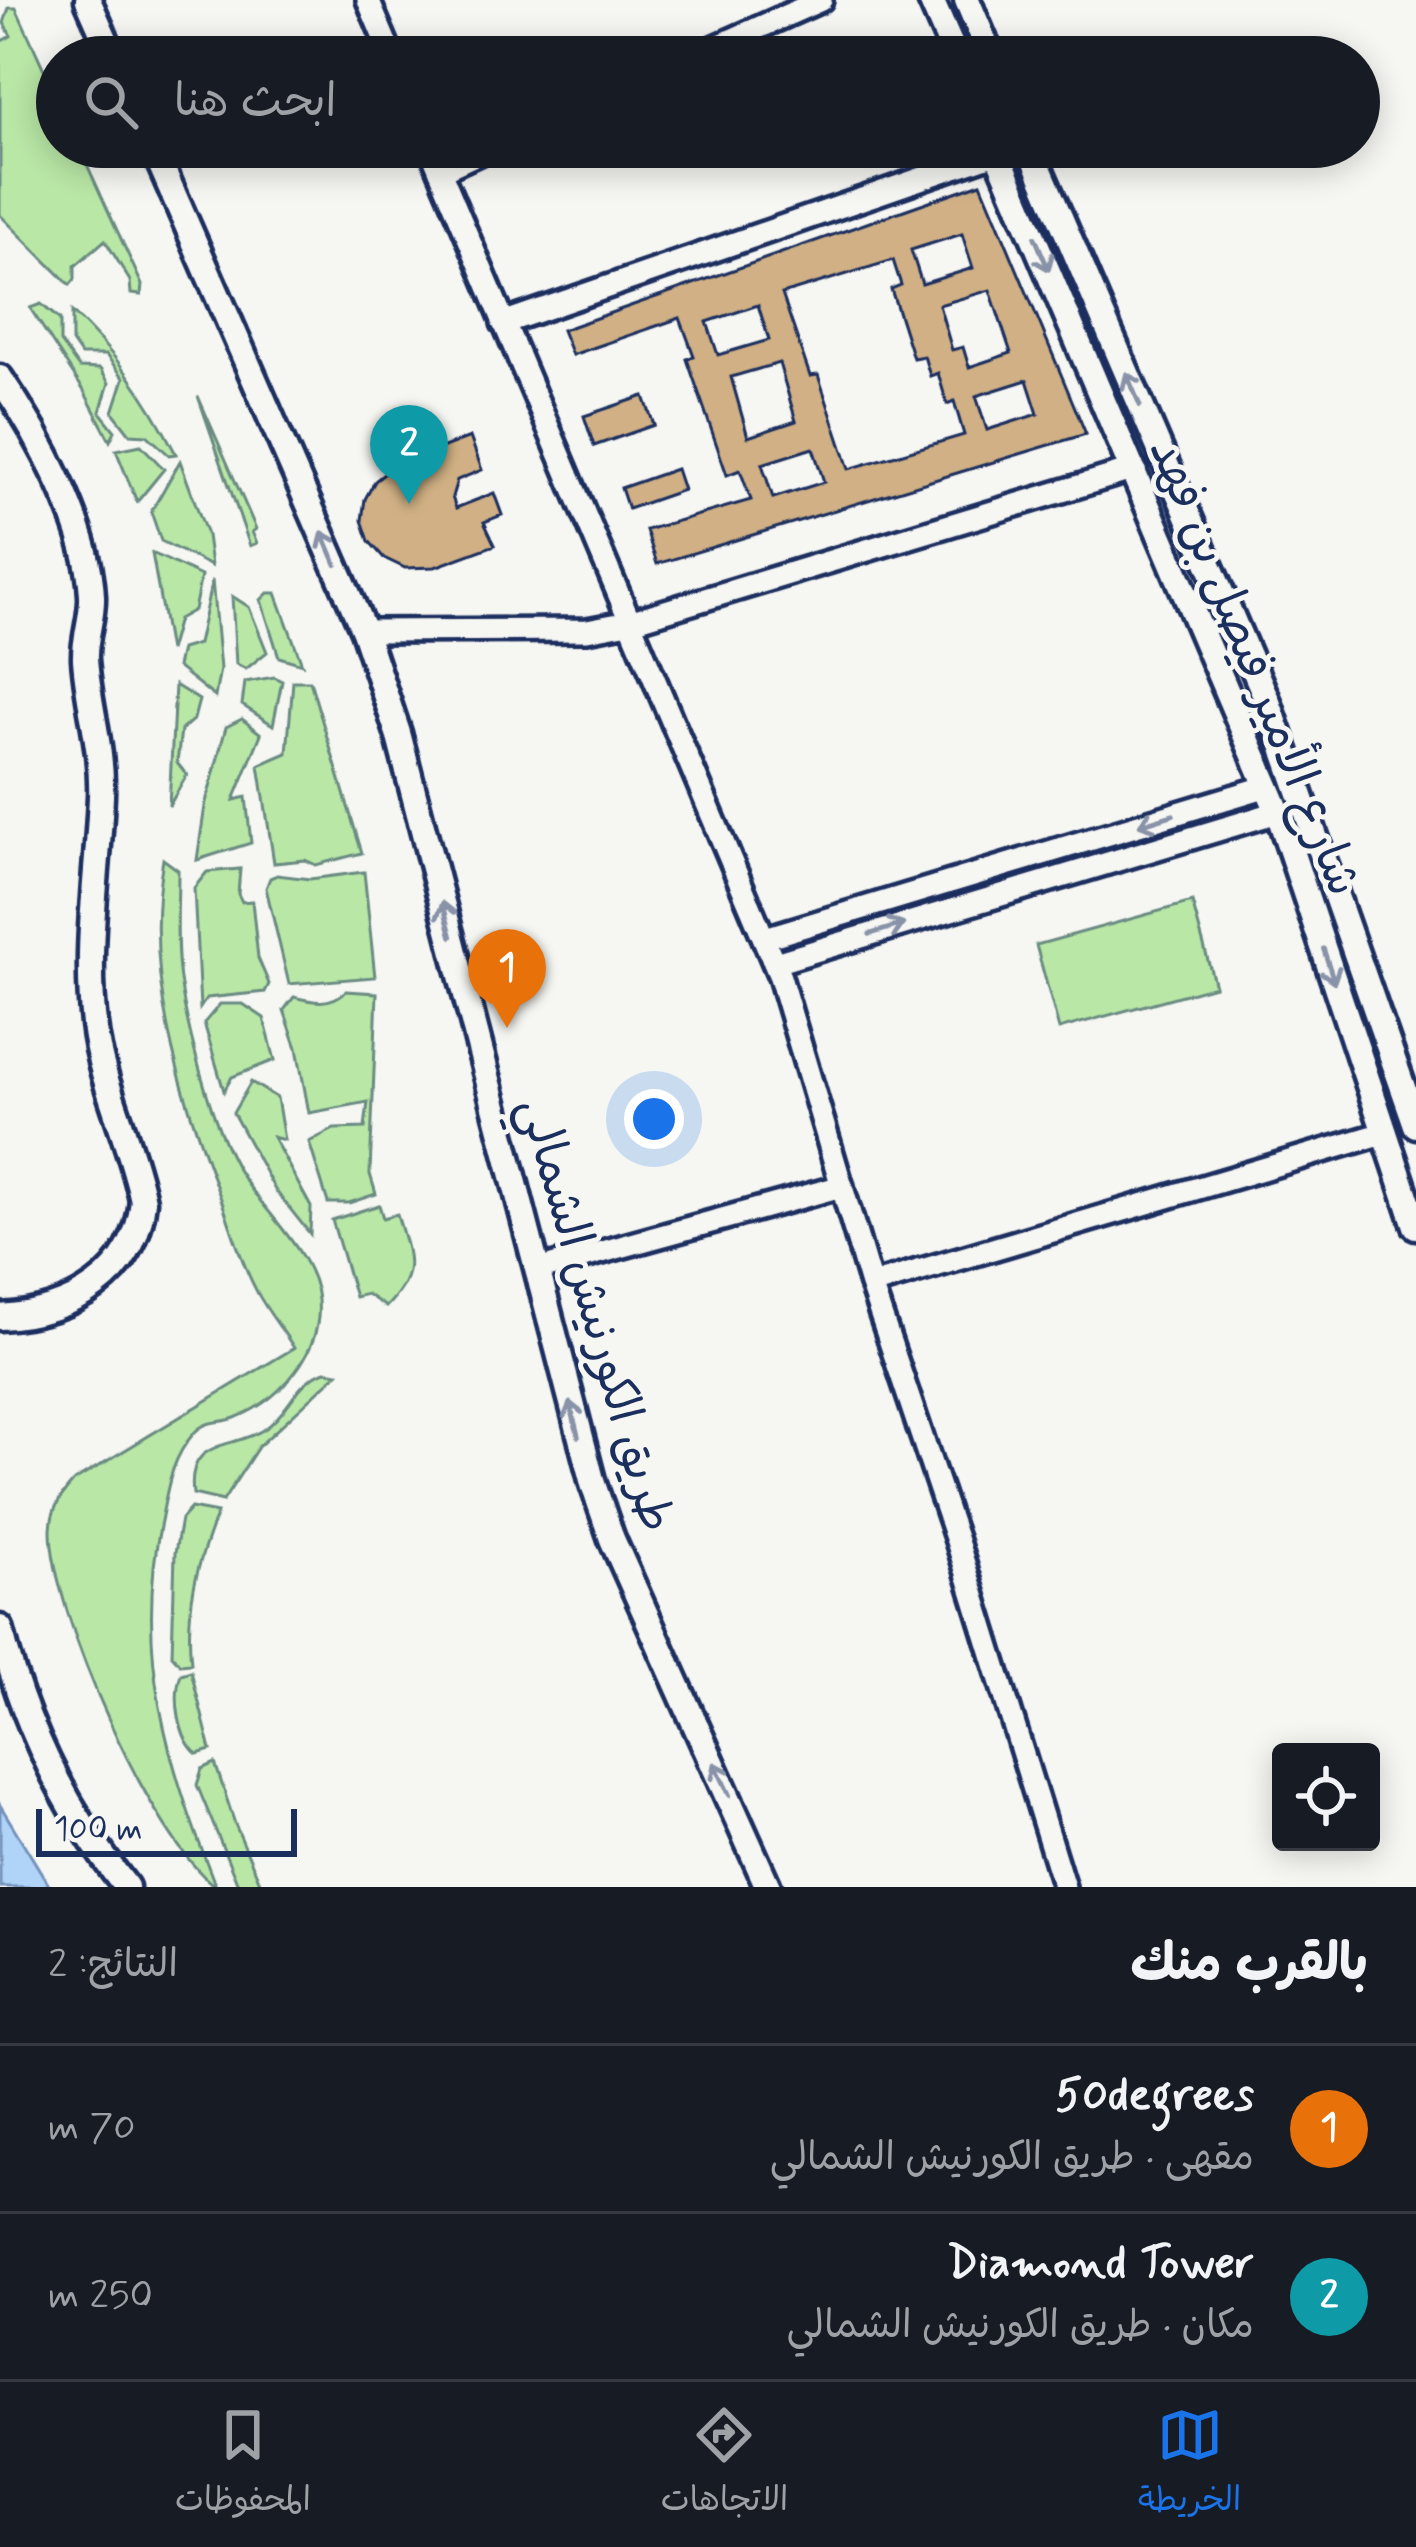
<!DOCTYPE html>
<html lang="ar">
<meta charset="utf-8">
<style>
:root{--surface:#171b24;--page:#242831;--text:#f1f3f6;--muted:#9ea1a6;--line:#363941;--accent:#1a73e8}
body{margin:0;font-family:Mynerve,"Playpen Sans Arabic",sans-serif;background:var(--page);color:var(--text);direction:rtl}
.controls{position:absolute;right:36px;bottom:36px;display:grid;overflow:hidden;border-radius:12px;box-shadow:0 6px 30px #0003}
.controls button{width:108px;height:108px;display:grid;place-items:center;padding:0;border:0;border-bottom:3px solid var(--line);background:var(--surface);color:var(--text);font:60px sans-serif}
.scale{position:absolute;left:36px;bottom:30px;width:261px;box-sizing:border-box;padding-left:12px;border:6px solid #1b2f5e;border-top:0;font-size:33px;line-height:42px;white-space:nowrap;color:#1b2f5e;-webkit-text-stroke:9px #f6f6f2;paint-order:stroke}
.you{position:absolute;left:654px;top:1119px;width:42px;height:42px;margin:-30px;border:9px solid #fff;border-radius:50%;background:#1a73e8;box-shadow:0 0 0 18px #1a73e833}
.badge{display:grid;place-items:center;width:78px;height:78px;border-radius:50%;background:var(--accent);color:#fff;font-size:39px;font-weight:700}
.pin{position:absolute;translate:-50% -99px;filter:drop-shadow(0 3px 6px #0008)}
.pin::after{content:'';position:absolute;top:63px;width:42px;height:36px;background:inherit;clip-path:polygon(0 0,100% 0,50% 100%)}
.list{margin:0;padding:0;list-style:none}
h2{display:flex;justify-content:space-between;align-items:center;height:156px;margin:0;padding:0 48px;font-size:51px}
h2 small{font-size:39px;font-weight:400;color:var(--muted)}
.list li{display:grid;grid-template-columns:78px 1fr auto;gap:36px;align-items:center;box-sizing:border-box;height:168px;padding:0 48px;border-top:3px solid var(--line)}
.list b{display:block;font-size:45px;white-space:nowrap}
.list p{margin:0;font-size:39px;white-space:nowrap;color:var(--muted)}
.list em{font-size:39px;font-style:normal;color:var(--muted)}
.icon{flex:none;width:66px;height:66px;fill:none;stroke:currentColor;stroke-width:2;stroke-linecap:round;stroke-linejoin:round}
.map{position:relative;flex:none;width:1416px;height:1887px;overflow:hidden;direction:ltr}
.search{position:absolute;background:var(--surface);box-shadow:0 6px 30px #0003;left:36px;right:36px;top:36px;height:132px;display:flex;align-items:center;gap:30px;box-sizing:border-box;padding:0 42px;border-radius:66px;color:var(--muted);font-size:45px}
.sheet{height:492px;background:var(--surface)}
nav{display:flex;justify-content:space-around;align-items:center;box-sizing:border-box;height:168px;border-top:3px solid var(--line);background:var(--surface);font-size:33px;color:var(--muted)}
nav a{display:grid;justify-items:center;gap:6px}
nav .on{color:var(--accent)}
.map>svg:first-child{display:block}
.green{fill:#b9e7a6;stroke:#6a8b82;stroke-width:3}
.water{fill:#afd4f8;stroke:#7492ba;stroke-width:3}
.building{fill:#d0b084;stroke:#1b2f5e;stroke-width:3;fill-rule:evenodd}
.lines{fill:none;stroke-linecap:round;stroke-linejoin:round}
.minor-casing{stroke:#1b2f5e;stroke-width:30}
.major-casing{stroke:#1b2f5e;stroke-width:33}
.minor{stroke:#f6f6f2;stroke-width:21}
.major{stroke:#f6f6f2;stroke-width:24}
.oneway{stroke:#8892a8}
.labels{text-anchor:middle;stroke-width:10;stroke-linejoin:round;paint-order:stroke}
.street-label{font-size:48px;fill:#1b2f5e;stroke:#f6f6f2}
</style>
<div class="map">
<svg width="1416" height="1887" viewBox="0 0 1416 1887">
<rect width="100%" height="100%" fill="#f6f6f2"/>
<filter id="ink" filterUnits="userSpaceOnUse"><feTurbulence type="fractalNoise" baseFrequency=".00833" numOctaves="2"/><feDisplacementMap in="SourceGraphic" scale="24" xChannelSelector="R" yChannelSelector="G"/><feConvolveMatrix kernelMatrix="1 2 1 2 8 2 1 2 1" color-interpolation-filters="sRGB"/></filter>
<g filter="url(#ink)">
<!-- green -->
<path class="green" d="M 9,8 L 16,8 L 57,98 L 57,147 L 79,147 L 142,285 L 141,295 L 131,294 L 130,281 L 105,240 L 75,266 L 75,279 L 70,285 L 0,215 L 0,42 L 11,36 L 4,23 Z
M 41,304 L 60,320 L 60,342 L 79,368 L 100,369 L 109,383 L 100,412 L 115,431 L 110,441 L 84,391 L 30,308 Z
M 72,312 C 116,352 149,401 176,454 L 169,455 L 147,435 L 130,434 L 113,412 L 124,378 L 106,355 L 81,355 L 72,342 Z
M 198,396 L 256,529 L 252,532 L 257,543 L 250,546 Z
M 141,445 L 164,469 L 137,502 L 116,450 Z
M 180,461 L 207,535 L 211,566 L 161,541 L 151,512 Z
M 152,553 L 201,576 L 194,610 L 178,619 L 169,651 Z
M 212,580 L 220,669 L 215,697 L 177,667 L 181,649 L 198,644 Z
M 268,593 L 276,593 L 302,664 L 279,657 L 261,600 Z
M 232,596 L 249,607 L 267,652 L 246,669 L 236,664 Z
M 274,677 L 282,681 L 273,725 L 242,705 L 245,682 Z
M 293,681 L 310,681 L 362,853 L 316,865 L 305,860 L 274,863 L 259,765 L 287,753 Z
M 175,685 L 199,700 L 194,719 L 181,730 L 177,763 L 187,775 L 169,806 Z
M 242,719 L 261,734 L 234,800 L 246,797 L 251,843 L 197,860 L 205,806 L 226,727 Z
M 163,859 L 178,870 C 178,905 175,944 180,979 C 187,1030 210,1117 234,1162 C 255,1205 314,1250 318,1300 C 323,1351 281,1400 235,1418 C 219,1424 207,1419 194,1433 C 172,1458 168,1485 162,1516 C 133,1653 167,1761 216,1887 C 152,1840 51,1611 51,1530 C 51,1510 61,1495 74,1481 L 294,1348 C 281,1327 264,1308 254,1286 C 239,1257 230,1222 218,1191 C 178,1083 143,976 163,859 Z
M 240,869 L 238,894 L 242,902 L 252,901 L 258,958 L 269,984 L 265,992 L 207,998 L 200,1008 L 194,888 L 207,872 Z
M 364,872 L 375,977 L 289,984 L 266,888 L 270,878 L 277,875 L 310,879 Z
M 1192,902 L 1215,986 L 1059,1029 L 1036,945 Z
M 346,991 L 377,993 L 370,1174 L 376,1194 L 349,1203 L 328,1203 L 309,1142 L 334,1129 L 365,1128 L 368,1102 L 309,1113 L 297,1048 L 284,1010 L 294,997 C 313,1002 330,1006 346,991 Z
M 220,1004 L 243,1004 L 264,1018 L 275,1060 L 232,1077 L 224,1091 L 204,1023 Z
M 251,1082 L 277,1098 L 284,1140 L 273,1137 L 311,1207 L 310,1234 L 275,1190 L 233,1113 Z
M 379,1205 L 383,1218 L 397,1214 C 409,1257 420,1272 386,1307 L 367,1294 L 355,1297 L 332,1220 Z
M 326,1371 L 338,1373 L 258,1447 L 223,1501 L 193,1494 C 186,1436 233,1451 266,1428 C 290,1411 296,1380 326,1371 Z
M 191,1508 L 217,1513 C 197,1564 185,1608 191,1663 L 180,1664 L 172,1655 L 175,1553 L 181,1519 Z
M 191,1671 L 211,1750 L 197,1754 C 178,1738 173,1696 181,1674 Z
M 215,1763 L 235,1824 L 262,1887 L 239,1887 L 197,1785 L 202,1769 Z"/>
<!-- water -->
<path class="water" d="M 0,1805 L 50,1887 L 0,1887 Z"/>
<!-- building -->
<path class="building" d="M 981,183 L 1086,434 L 657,564 L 646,530 L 751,500 L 740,470 L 727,475 L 687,359 L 694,356 L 680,318 L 572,355 L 562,330 ZM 962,234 L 973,268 L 922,284 L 911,250 ZM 893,260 L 901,285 L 891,289 L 913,358 L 924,356 L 930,376 L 938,373 L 947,404 L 954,401 L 964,435 L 849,469 L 818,375 L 810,376 L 782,294 ZM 990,290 L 1011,353 L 969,367 L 963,347 L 952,350 L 939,305 ZM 758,305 L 769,340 L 718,355 L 707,322 ZM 779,363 L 796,421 L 748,437 L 731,377 ZM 1027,380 L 1038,414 L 987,430 L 976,396 ZM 813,448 L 824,482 L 773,498 L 762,464 Z
M 644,396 L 654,425 L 594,446 L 584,416 Z
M 470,437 L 482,470 L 457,480 L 452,497 L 456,508 L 494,493 L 502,515 L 484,522 L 495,545 L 435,567 L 405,568 L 384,558 L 369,541 L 362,520 L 365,499 L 375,481 L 394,466 Z
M 676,469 L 683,490 L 628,509 L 621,488 Z"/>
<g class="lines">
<!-- minor casing -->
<g class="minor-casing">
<path id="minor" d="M 368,0 L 392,57
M 693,57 L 821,0
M 430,147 L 780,977 L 871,1285 L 957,1541 L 1064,1887
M 440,171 L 492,147
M 503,323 L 998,152
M 364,631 L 587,630 L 629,622 L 1135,469
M 765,938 L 1268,786
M 775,963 L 1278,812
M 537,1270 L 842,1186
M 871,1285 L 1384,1133"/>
</g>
<!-- major casing -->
<g class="major-casing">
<path id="major" d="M 88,0 L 113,57
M 931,0 L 956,57
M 967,0 L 991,57
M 153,147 L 364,631 L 398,733 L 593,1484 L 612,1539 L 768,1887
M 995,147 L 1278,812 L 1416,1226
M 1030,147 L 1268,702 L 1416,1125
M 0,378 C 39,435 89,527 92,596 C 93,617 84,638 85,659 C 88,705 103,749 101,796 C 98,872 85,948 94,1024 C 101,1085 131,1141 143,1201 C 135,1277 71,1313 0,1317
M 0,1628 C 23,1722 66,1811 126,1887"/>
</g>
<!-- minor -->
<use href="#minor" class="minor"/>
<!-- major -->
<use href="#major" class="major"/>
</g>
<!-- one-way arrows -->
<defs><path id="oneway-shaft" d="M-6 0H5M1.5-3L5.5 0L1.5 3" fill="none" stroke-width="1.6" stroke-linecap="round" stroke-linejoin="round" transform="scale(3)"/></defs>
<g class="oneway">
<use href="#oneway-shaft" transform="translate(1042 254) rotate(67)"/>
<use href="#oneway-shaft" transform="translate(1133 389) rotate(-113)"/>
<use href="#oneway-shaft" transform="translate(329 548) rotate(-113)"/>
<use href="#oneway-shaft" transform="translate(1156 820) rotate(163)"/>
<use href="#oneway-shaft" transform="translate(447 919) rotate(-105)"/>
<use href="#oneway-shaft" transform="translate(887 929) rotate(-17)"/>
<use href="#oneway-shaft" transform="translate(1329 966) rotate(72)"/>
<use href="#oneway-shaft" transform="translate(574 1419) rotate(-104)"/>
<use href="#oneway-shaft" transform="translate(722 1779) rotate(-115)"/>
</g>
</g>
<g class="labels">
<!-- street labels -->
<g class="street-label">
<text transform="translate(1257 666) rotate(68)" y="17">شارع الأمير فيصل بن فهد</text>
<text transform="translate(598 1314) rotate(74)" y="17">طريق الكورنيش الشمالي</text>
</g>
</g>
</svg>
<div class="controls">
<button><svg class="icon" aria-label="locate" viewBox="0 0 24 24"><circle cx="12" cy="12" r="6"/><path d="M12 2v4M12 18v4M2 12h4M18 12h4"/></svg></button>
</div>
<div class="scale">100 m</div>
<div class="you"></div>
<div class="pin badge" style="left:507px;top:1028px;background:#e8710a">1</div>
<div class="pin badge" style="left:409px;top:504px;background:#0f9aa8">2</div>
<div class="search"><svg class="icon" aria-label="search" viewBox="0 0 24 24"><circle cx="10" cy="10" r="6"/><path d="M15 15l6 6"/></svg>ابحث هنا</div>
</div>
<section class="sheet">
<h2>بالقرب منك<small>النتائج: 2</small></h2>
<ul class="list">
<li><span class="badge" style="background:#e8710a">1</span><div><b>50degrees</b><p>مقهى · طريق الكورنيش الشمالي</p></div><em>70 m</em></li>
<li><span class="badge" style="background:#0f9aa8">2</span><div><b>Diamond Tower</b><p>مكان · طريق الكورنيش الشمالي</p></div><em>250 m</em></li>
</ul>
</section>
<nav>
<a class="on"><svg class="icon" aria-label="map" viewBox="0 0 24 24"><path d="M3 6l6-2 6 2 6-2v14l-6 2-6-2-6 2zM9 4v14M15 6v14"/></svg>الخريطة</a>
<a><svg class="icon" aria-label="directions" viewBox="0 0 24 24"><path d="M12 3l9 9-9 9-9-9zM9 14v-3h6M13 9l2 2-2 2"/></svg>الاتجاهات</a>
<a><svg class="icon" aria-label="saved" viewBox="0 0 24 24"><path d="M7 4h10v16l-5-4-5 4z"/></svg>المحفوظات</a>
</nav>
